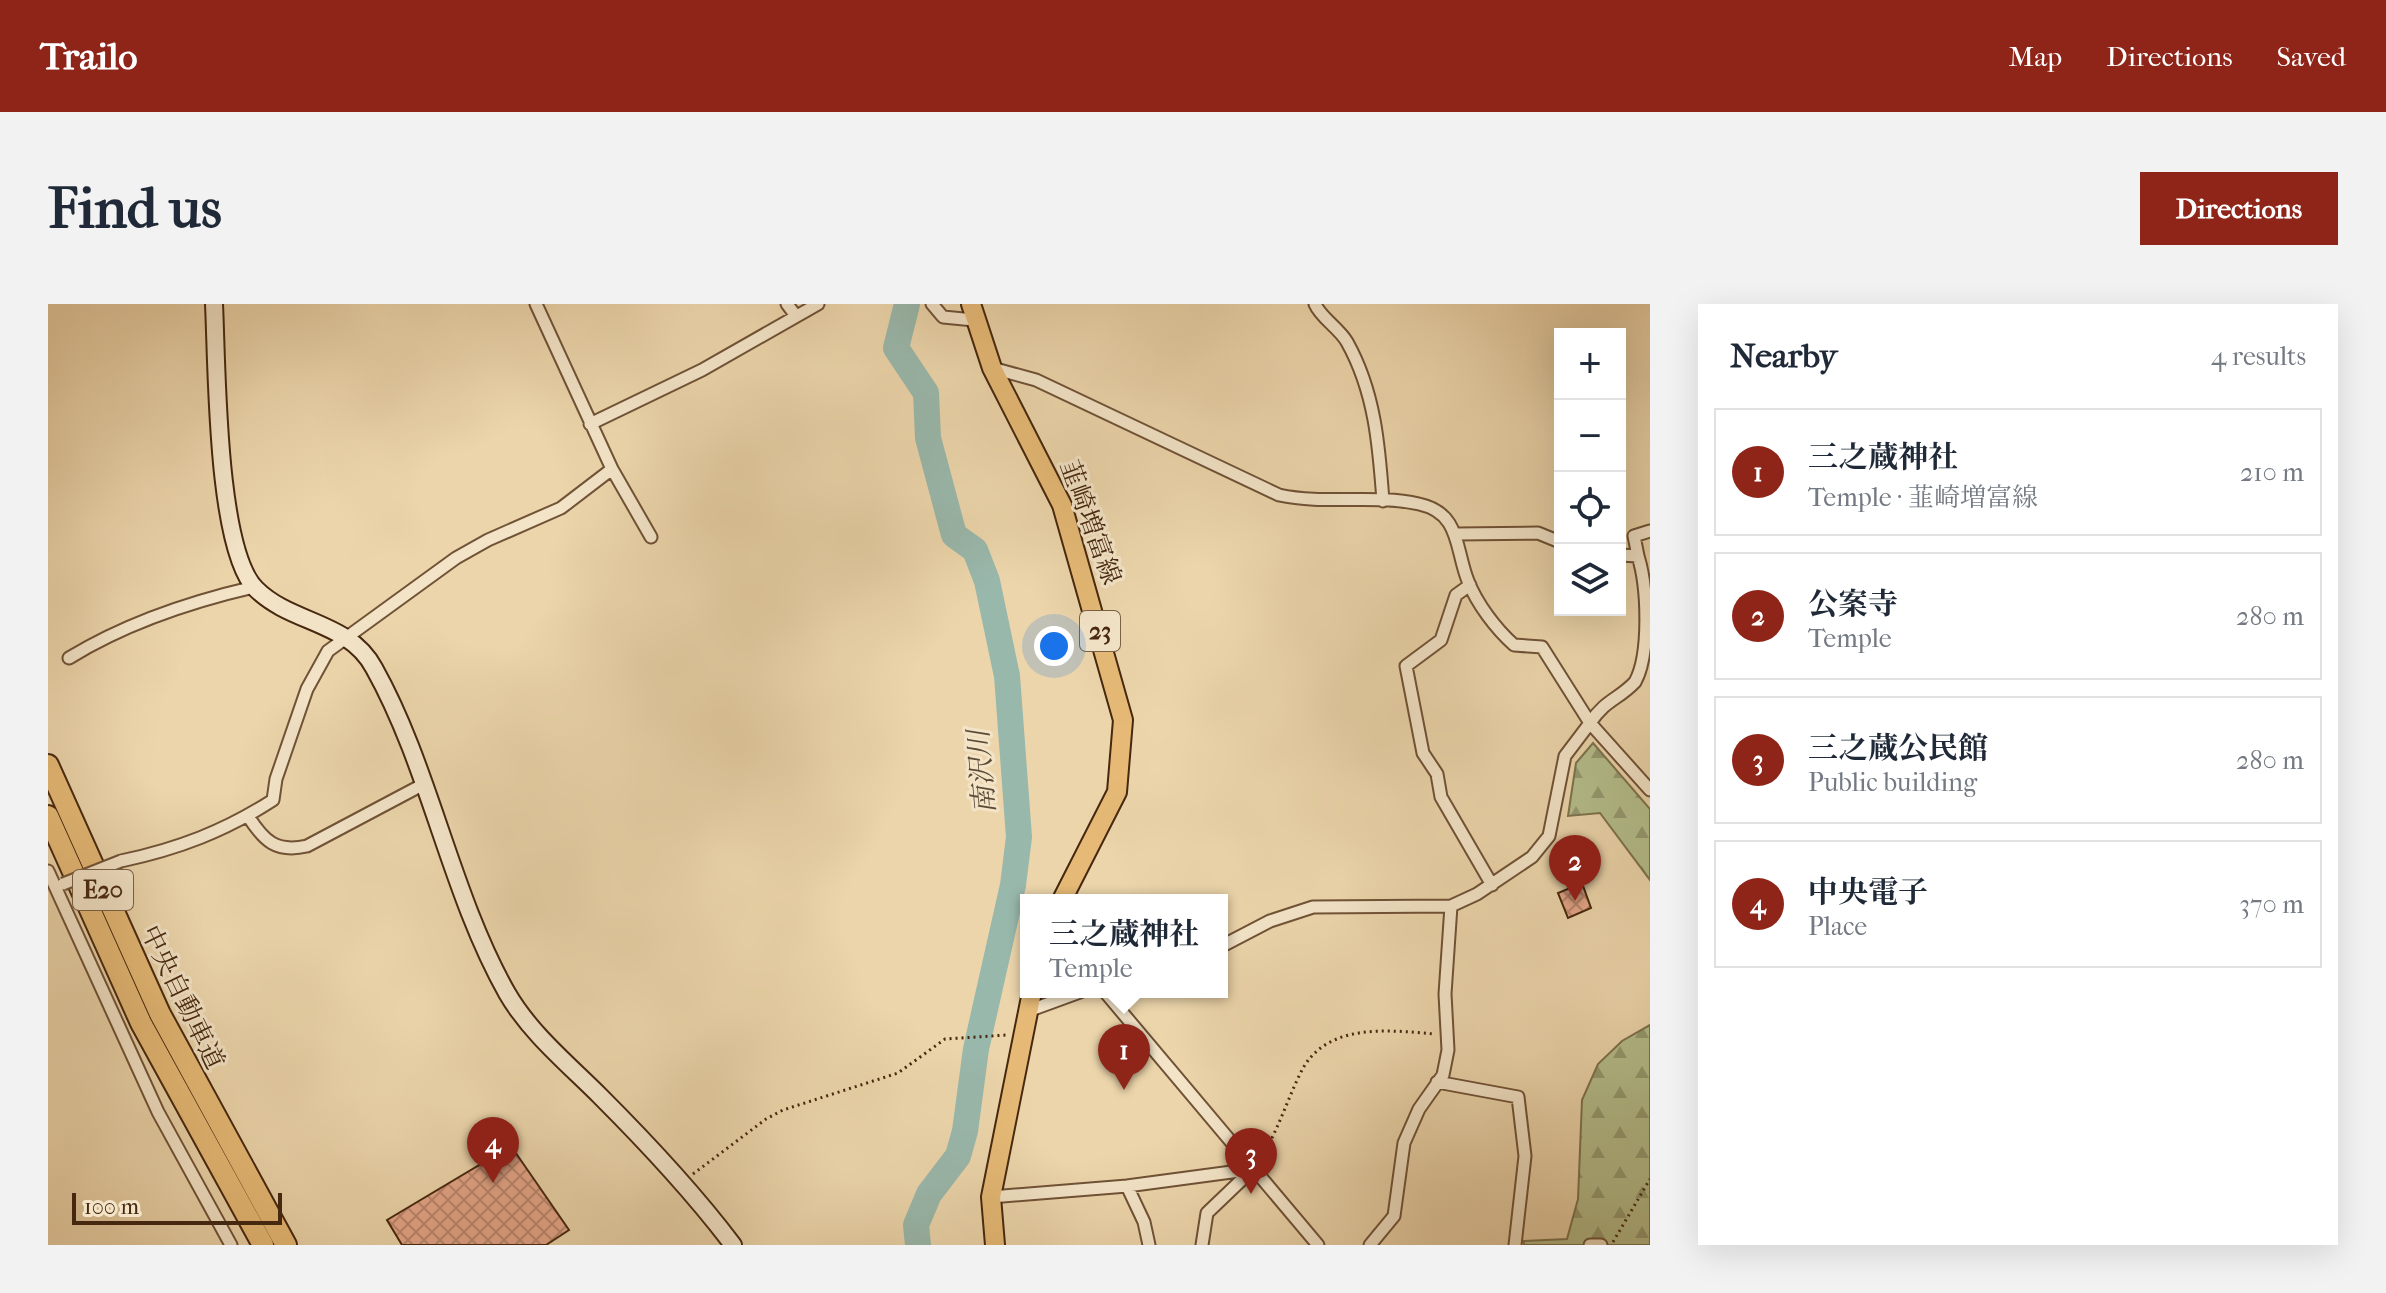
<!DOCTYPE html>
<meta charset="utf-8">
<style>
:root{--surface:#fff;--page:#f2f2f3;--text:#1f2937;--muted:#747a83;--line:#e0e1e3;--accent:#8f2418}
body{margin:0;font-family:"IM FELL French Canon","Noto Serif JP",serif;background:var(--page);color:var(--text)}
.controls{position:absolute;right:24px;top:24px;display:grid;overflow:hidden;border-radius:0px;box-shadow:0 8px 32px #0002}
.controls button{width:72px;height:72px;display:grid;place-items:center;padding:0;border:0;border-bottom:2px solid var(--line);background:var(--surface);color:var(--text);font:40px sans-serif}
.scale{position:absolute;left:24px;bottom:20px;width:210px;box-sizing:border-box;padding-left:8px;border:4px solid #46270f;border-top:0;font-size:22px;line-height:28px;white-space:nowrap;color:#46270f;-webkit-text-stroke:6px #f3e4c8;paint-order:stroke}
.you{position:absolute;left:1006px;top:342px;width:28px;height:28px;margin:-20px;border:6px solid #fff;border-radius:50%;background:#1a73e8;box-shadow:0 0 0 12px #1a73e833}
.badge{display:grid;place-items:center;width:52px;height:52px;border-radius:50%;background:var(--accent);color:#fff;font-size:26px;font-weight:700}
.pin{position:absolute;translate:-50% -66px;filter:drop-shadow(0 2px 4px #0008)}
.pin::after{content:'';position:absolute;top:42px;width:28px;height:24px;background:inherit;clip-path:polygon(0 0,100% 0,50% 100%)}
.popup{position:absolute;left:972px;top:590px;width:208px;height:104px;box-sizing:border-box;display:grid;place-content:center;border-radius:0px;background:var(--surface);filter:drop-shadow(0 2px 6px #0005);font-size:26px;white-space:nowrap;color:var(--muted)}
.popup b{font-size:30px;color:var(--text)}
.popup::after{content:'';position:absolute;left:50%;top:100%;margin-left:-16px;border:16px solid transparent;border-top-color:var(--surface)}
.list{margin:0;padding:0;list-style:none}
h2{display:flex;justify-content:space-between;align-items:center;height:104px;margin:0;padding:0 32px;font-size:34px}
h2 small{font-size:26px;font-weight:400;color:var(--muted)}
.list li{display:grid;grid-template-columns:52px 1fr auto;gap:24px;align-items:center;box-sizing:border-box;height:128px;margin:0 16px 16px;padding:0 16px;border:2px solid var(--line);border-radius:0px}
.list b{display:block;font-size:30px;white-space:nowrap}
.list p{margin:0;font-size:26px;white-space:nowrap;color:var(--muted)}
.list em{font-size:26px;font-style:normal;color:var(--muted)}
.icon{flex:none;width:44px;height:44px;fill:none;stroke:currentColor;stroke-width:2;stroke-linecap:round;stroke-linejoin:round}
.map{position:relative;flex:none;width:1602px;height:941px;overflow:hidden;border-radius:0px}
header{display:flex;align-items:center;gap:48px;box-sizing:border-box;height:112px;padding:0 40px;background:var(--accent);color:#fff}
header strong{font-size:38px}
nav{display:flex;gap:44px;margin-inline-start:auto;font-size:28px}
.intro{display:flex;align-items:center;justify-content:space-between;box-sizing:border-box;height:192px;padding:0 48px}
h1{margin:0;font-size:56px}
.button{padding:20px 36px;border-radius:0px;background:var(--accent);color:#fff;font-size:28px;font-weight:700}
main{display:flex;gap:48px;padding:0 48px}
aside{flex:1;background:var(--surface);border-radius:0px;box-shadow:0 8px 32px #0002}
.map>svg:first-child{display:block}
.forest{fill:url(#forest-firs);stroke:#7d724e;stroke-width:2}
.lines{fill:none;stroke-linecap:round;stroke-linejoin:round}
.river{stroke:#99b8ac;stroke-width:26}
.building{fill:url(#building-cross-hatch);stroke:#46270f;stroke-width:2}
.street-casing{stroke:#705236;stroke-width:15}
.secondary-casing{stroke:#46270f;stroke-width:20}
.primary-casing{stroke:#46270f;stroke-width:22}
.highway-casing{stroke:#46270f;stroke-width:24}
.path{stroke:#46270f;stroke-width:3;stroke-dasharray:2 4;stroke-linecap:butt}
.street{stroke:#f3e4c8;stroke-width:11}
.secondary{stroke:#f3e4c8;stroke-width:16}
.primary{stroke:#e6ba76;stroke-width:18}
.highway{stroke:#e6ba76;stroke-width:20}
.street-bridge-casing{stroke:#705236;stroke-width:15;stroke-linecap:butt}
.street-bridge{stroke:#f3e4c8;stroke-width:11}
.labels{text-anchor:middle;stroke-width:6;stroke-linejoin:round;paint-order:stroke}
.shield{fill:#f3e4c8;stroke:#7a6046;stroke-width:2}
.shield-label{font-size:24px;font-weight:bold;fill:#46270f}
.street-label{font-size:26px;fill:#46270f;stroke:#f3e4c8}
.water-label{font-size:28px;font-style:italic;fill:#5b4b36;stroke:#f3e4c8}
</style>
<header>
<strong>Trailo</strong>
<nav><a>Map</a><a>Directions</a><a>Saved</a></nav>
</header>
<div class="intro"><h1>Find us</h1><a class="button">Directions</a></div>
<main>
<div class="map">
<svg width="1602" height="941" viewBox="0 0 1602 941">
<defs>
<pattern id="forest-firs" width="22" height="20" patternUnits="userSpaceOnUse" patternTransform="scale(2)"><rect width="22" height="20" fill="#b4be8c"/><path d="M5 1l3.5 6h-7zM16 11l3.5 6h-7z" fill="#949a71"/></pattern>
<pattern id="building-cross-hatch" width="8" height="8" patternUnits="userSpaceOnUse" patternTransform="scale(2)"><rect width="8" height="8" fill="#e5a689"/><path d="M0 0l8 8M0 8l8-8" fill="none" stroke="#bb876e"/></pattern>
</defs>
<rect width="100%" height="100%" fill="#ecd5ab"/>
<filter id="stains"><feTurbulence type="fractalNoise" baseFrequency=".0025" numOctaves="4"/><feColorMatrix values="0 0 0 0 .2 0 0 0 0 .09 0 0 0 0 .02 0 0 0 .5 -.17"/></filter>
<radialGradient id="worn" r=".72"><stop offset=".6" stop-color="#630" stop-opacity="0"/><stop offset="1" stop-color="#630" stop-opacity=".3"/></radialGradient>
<!-- forest -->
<path class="forest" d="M 1545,439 L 1602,505 L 1602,576 L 1552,509 L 1520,512 L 1528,459 Z
M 1602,721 L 1602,941 L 1476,941 L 1476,937 L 1519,935 L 1530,895 L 1534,796 L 1550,760 L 1574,737 Z"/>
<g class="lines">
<!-- river -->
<path class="river" d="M 859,0 L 848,44 L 878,89 L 880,134 L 906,231 L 927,246 L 939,277 L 959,372 L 971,533 L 965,581 L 928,745 L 917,827 L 910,852 L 881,890 L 868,921 L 870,941"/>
</g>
<!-- building -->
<path class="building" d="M 1534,579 L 1543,604 L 1520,614 L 1510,589 Z
M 463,842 L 521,926 L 498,941 L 354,941 L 339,916 Z"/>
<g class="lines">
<!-- street casing -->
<g class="street-casing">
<path id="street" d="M 739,0 L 748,12
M 884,0 L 895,13 L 926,16
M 1267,0 C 1273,14 1291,24 1299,38 C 1327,88 1331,142 1335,197
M 944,64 L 988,76 L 1231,191 C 1277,201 1326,190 1371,200 C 1413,209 1407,245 1420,277 C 1429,300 1448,325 1466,341 L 1494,343 L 1542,419 L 1517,452 L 1501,532 L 1484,553 L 1429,590 L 1403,602 L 1265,603 L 1222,617 L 1174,642
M 542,120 L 654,66 L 770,0
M 564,165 L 603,233
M 1409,230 L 1490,229 L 1512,238
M 1572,251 L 1590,252 L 1586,232 L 1602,227
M 1590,252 C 1600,284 1602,351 1587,378 C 1570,396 1558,395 1542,419 L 1602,486
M 1422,281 L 1408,291 L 1393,336 L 1358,362 L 1375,449 L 1389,470 L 1393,493 L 1444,581
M 21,354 C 78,319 141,298 206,283
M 200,512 C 216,537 228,549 259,542 L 376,480
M 73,557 C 130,545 177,527 225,496 L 228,475 L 259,385 L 280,347 L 408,254 L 440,236 L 513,204 L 564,165 L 488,0
M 0,567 L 110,808 L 183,941
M 1057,688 L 1270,941
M 980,707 L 1032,688
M 1389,778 L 1470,793 L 1477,852 L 1467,941
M 1079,882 L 1206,865
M 943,893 L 1079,882 L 1096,918 L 1101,941
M 1154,941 L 1159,909 L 1205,865
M 1322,941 L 1346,912 L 1356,839 L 1371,805 L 1395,771 L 1400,746 L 1397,690 L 1403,602
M 1542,941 L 1553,941"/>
</g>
<!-- secondary casing -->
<g class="secondary-casing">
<path id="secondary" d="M 166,0 C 169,60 168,245 208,285 C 243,320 301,317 326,364 C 382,464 402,588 459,689 C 482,729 520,760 552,792 C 599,839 645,888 685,941"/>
</g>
<!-- primary casing -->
<g class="primary-casing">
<path id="primary" d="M 923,0 L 944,64 L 1014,201 L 1075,416 L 1069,488 L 1014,596
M 947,941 L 943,893 L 984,688"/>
</g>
<!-- highway casing -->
<g class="highway-casing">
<path id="highway" d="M 0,461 L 112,710 L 238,941
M 0,512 L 93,719 L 215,941"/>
</g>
<!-- path -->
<path class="path" d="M 1212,855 C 1230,827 1238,799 1252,770 C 1276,718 1340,726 1386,730
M 645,870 L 718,815 L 735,806 L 850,769 L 897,735 L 959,731
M 1565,938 L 1602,875"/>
<!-- street -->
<use href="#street" class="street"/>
<!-- secondary -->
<use href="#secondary" class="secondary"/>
<!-- primary -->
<use href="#primary" class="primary"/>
<!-- highway -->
<use href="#highway" class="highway"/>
<!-- street-bridge casing -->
<g class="street-bridge-casing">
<path id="street-bridge" d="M 15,580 L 73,557"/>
</g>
<!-- street-bridge -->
<use href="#street-bridge" class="street-bridge"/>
</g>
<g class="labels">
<!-- shield labels -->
<g class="shield">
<rect x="1032" y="307" width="40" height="40" rx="6"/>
<rect x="25" y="566" width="60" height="40" rx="6"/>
</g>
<g class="shield-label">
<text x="1052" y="335">23</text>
<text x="55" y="594">E20</text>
</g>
<!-- street labels -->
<g class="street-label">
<text transform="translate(1043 218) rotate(70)" y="9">韮崎増富線</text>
<text transform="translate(135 693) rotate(64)" y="9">中央自動車道</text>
</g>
<!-- water labels -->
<g class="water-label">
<text transform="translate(933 468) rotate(-95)" y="10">南沢川</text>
</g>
</g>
<rect width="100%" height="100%" filter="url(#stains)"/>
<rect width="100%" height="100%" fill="url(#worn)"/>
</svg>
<div class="controls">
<button>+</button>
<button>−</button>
<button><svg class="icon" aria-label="locate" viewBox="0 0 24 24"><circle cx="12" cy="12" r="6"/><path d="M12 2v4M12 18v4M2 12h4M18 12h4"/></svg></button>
<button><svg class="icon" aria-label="layers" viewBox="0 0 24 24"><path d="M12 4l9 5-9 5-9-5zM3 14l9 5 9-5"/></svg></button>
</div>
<div class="scale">100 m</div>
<div class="you"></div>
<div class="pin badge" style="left:1076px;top:786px">1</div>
<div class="popup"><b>三之蔵神社</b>Temple</div>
<div class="pin badge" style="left:1527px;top:597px">2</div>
<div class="pin badge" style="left:1203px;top:890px">3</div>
<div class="pin badge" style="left:445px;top:879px">4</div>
</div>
<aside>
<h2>Nearby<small>4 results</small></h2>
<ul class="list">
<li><span class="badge">1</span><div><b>三之蔵神社</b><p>Temple · 韮崎増富線</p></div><em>210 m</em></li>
<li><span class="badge">2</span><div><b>公案寺</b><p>Temple</p></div><em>280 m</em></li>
<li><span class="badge">3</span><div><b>三之蔵公民館</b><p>Public building</p></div><em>280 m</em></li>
<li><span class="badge">4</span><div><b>中央電子</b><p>Place</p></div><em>370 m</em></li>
</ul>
</aside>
</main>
